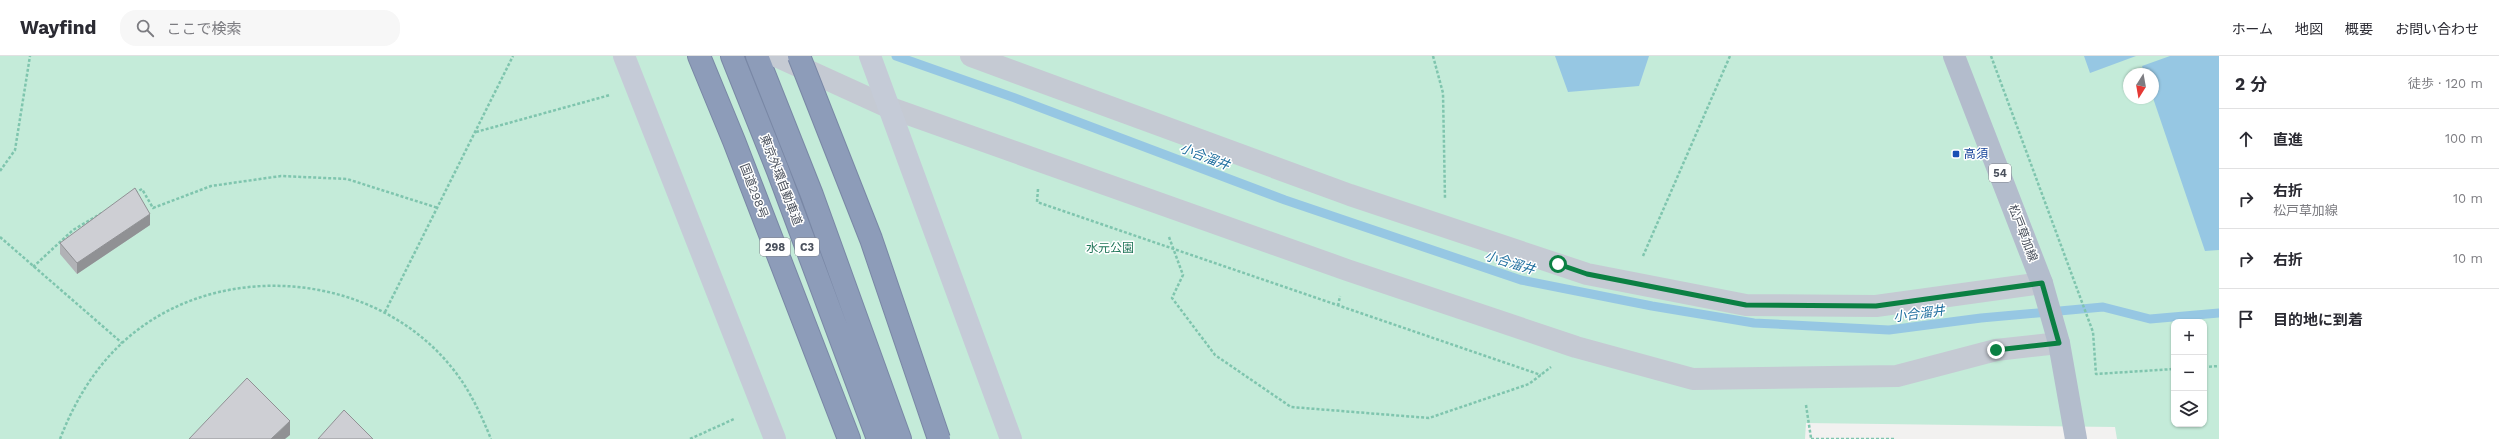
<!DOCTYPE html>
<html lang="ja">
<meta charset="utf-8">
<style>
:root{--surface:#fff;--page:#f7f7f7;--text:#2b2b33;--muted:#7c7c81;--line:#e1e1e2}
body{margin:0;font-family:"Work Sans","Noto Sans JP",sans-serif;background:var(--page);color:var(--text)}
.controls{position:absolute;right:12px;bottom:12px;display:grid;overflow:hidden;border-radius:8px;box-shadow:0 1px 3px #0004}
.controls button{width:36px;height:36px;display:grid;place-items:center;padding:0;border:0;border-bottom:1px solid var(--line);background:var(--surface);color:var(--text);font:20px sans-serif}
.compass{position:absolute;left:2123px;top:12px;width:36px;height:36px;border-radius:50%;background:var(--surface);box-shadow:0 1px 3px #0004;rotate:191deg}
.stop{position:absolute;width:12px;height:12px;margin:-9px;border:3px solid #0b8043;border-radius:50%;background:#fff}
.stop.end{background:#0b8043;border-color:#fff;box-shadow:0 1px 4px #0008}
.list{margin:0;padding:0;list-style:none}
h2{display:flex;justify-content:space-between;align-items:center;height:52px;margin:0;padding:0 16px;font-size:17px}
h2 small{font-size:13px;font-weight:400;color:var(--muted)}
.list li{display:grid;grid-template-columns:26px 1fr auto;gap:12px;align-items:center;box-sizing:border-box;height:60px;padding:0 16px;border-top:1px solid var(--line)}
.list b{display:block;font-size:15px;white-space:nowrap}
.list p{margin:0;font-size:13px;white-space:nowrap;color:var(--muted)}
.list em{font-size:13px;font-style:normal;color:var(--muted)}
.icon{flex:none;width:22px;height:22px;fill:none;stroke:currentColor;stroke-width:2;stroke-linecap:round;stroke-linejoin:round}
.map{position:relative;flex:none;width:2219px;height:383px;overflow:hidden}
header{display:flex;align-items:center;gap:24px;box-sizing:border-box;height:56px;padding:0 20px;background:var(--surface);border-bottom:1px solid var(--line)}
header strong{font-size:19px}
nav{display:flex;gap:22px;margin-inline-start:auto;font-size:14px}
.search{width:280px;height:36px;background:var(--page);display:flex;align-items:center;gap:10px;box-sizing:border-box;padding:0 14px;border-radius:16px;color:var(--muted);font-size:15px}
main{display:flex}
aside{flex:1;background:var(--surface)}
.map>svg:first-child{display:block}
.green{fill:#c4ebd9;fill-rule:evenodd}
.water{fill:#96c7e3}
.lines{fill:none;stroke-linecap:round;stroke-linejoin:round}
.stream{stroke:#96c7e3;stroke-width:9}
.highway-casing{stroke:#7987a5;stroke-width:24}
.path{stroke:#7fc5ae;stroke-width:2.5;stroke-dasharray:3 2;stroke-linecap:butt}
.street{stroke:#c5cad3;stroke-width:22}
.secondary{stroke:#c5cbd7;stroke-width:22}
.primary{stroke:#b3bccc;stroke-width:22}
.highway{stroke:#8d9cb9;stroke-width:22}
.highway-bridge-casing{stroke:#7987a5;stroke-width:24;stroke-linecap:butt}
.highway-bridge{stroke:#8d9cb9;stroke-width:22}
.wall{fill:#b1b2b6}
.shaded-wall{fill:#909194}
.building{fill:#cecfd4;stroke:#909194}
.route{stroke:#0b8043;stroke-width:5}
.transit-dot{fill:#1a4fb4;stroke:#fff;stroke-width:1.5}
.labels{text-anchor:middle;stroke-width:3;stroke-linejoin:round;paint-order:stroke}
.shield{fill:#fff;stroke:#80848d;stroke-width:1}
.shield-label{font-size:11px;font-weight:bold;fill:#4a505c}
.transit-label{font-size:12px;fill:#164399;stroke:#fff;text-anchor:start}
.street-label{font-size:12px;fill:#4a505c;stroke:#fff}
.park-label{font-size:12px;fill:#217659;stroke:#fff}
.water-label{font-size:13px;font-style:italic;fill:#1c6d9d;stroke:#fff}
</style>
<header>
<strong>Wayfind</strong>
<div class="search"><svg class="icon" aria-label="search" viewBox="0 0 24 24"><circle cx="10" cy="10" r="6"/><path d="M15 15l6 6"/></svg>ここで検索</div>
<nav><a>ホーム</a><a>地図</a><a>概要</a><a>お問い合わせ</a></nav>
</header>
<main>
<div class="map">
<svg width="2219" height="383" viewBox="0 0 2219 383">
<rect width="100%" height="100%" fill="#f2f1f0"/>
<!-- green -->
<path class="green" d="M 0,0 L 2219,0 L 2219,383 L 2117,383 L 2115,371 L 1806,367 L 1805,383 L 0,383 ZM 2129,18 L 2153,18 L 2153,42 L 2129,42 ZM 2174,266 L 2204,266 L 2204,368 L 2174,368 Z"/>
<!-- water -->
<path class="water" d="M 1555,0 L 1649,0 L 1639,30 L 1568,36 Z
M 2084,0 L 2136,0 L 2090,17 Z
M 2170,0 L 2219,0 L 2219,194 L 2205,195 L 2153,42 L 2153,18 L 2145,18 L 2142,10 Z"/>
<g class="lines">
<!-- stream -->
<path class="stream" d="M 896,0 L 1015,42 L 1285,144 L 1521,224 L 1652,250 L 1754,267 L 1889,274 L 1981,262 L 2103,251 L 2150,263 L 2219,257"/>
<!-- highway casing -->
<g class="highway-casing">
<path id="highway" d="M 699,0 L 734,85 L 849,383
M 732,0 L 778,115 L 878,383
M 757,0 L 812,139 L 900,383"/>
</g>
<!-- path -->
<path class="path" d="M 1433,0 L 1443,37 L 1445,143
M 1991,0 L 2093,276 L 2096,318 L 2174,313
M 476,76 L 610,39
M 0,115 L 15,94 L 30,0
M 1038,133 L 1037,146 L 1541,319
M 135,137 L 142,133 L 153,152 L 211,130 L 281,120 L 347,123 L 438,152
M 0,181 L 122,287
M 1169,181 L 1183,219 L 1172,242 L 1215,299 L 1291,351 L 1429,362 L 1529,328 L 1551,311
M 1643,200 L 1730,0
M 33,211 L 73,174 L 102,157
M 1338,250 L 1340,240
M 385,256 L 513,0
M 2204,311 L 2219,310
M 1806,349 L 1811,382
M 60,383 C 74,347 93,314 122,287 C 212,203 368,213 448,307 C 468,330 480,356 491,383
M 690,383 L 734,363
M 1811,383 L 1894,383"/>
<!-- street -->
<path class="street" d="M 776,0 L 888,51 L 1347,214 L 1576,291 L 1693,323 L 1897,320 L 1996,294 L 2059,287
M 971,0 L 1350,139 L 1587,218 L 1746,249 L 1876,250 L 2042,227"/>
<!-- secondary -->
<path class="secondary" d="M 624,0 L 775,383
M 870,0 L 1011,383"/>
<!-- primary -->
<path class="primary" d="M 1954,0 L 2042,227 L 2059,287 L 2076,383"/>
<!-- highway -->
<use href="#highway" class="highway"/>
<!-- highway-bridge casing -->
<g class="highway-bridge-casing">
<path id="highway-bridge" d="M 799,0 L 871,183 L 939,383"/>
</g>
<!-- highway-bridge -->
<use href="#highway-bridge" class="highway-bridge"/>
</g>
<!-- wall -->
<path class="wall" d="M 150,169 L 77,218 L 60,198 L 60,187 Z"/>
<!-- shaded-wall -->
<path class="shaded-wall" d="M 150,158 L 150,169 L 77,218 L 77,207 Z
M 290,365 L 290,379 L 285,383 L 271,383 Z"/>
<!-- building -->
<path class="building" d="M 135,132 L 150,158 L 77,207 L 60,187 Z
M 247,322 L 290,365 L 271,383 L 189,383 Z
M 344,354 L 373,383 L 318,383 Z"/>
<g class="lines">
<!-- route -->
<path class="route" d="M 1558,208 L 1587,218 L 1746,249 L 1876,250 L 2042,227 L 2059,287 L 1996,294"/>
</g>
<!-- markers -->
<rect class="transit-dot" x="1952" y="94" width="8" height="8" rx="2"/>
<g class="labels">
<!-- shield labels -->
<g class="shield">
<rect x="1989" y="108" width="22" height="18" rx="3"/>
<rect x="760" y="182" width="30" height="18" rx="3"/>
<rect x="795" y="182" width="24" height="18" rx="3"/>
</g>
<g class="shield-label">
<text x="2000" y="121">54</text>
<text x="775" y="195">298</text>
<text x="807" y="195">C3</text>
</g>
<!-- transit labels -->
<g class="transit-label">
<text x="1964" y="102">高須</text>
</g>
<!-- street labels -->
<g class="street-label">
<text transform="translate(781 124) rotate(69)" y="4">東京外環自動車道</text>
<text transform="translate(754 135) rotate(69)" y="4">国道298号</text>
<text transform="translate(2023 177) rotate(69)" y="4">松戸草加線</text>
</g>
<!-- park labels -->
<g class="park-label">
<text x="1110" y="196">水元公園</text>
</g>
<!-- water labels -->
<g class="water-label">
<text transform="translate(1205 100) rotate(21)" y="5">小合溜井</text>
<text transform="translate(1510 206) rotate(17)" y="5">小合溜井</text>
<text transform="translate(1919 257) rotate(-8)" y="5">小合溜井</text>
</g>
</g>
</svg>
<div class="controls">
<button>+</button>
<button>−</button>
<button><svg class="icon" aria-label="layers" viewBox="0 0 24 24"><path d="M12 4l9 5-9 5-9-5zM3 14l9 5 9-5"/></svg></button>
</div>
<svg class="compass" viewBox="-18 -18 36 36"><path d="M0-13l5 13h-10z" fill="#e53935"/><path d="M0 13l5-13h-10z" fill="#7c7c81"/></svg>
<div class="stop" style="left:1558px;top:208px"></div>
<div class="stop end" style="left:1996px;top:294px"></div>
</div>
<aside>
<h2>2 分<small>徒歩 · 120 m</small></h2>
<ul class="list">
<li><svg class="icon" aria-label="ahead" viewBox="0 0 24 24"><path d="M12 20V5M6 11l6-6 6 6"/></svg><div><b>直進</b></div><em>100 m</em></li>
<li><svg class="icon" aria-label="right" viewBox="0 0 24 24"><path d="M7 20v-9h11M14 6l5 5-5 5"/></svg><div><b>右折</b><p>松戸草加線</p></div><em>10 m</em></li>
<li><svg class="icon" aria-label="right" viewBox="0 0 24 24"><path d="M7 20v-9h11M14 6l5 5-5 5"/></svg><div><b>右折</b></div><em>10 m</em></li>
<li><svg class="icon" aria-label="arrive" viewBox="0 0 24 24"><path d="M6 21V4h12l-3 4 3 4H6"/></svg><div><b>目的地に到着</b></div></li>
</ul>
</aside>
</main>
